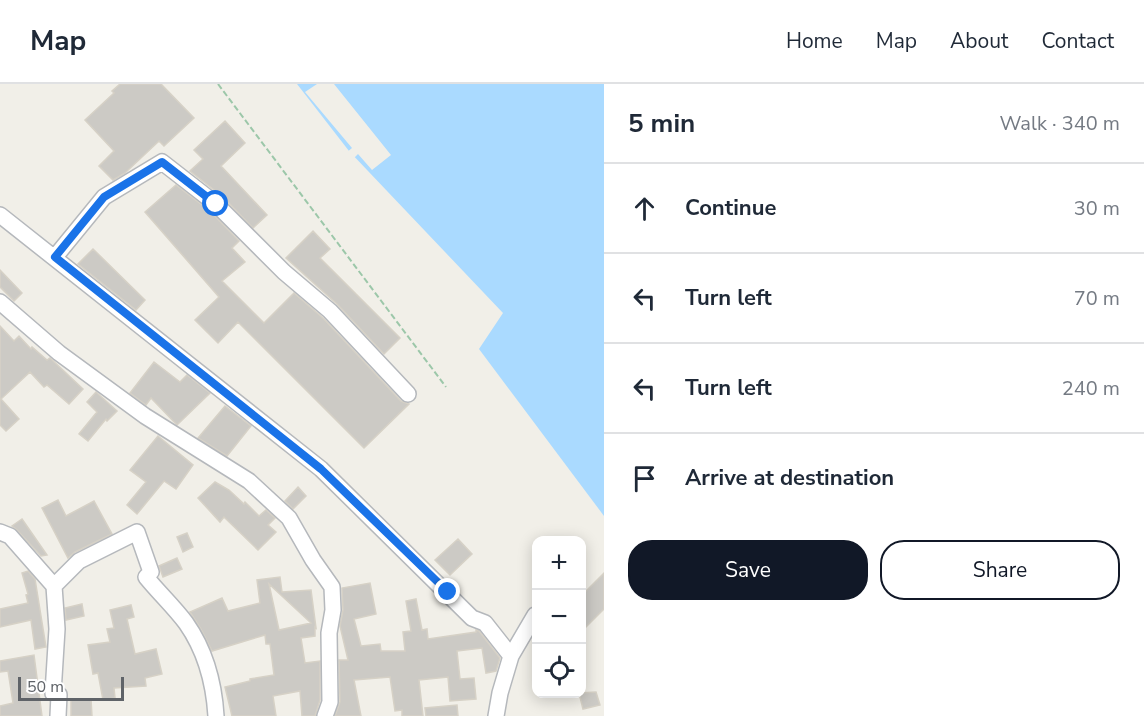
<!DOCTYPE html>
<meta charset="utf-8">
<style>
:root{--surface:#fff;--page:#f2f2f3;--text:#1f2937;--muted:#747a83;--line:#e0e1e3;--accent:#111827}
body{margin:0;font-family:"Nunito Sans",sans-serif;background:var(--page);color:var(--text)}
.controls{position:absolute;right:18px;bottom:18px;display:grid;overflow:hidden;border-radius:12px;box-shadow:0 3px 15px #0003}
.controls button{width:54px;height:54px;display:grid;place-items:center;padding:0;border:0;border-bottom:2px solid var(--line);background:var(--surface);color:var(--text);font:30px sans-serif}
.scale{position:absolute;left:18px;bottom:15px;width:106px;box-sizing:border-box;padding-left:6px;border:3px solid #5f6368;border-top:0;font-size:16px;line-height:21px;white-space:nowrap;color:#5f6368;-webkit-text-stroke:4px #fff;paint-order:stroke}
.stop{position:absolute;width:18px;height:18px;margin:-14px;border:4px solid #1a73e8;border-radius:50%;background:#fff}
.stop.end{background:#1a73e8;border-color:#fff;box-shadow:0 2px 6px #0008}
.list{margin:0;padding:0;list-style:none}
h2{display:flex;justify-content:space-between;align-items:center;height:78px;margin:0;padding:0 24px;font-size:26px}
h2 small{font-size:20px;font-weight:400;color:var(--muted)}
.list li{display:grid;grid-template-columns:39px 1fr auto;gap:18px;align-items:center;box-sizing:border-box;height:90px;padding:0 24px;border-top:2px solid var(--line)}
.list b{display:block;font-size:22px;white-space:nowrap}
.list em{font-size:20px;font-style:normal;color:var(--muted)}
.actions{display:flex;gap:12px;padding:18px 24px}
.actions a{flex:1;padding:14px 0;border:2px solid var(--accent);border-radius:24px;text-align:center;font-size:21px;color:var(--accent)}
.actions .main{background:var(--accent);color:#fff}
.icon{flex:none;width:33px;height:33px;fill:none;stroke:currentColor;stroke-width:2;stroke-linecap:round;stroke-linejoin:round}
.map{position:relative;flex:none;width:604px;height:632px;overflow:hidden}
header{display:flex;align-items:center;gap:36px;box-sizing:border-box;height:84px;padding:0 30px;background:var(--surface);border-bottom:2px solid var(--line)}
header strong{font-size:28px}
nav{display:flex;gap:33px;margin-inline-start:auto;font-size:21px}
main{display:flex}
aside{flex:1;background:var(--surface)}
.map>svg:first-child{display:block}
.water{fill:#aadaff}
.pier{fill:#f1efe8}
.building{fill:#cccac5;stroke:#d6d1c6;stroke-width:1.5;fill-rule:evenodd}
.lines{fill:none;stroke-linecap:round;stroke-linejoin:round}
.street-casing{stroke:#b5b8bc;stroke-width:18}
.path{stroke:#9cc7a9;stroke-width:2;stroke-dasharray:6 3;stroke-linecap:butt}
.street{stroke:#fff;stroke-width:15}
.route{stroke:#1a73e8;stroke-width:8}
</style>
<header>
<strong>Map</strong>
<nav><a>Home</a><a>Map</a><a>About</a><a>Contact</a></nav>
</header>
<main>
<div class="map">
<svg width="604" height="632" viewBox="0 0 604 632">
<rect width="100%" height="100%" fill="#f1efe8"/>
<!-- water -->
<path class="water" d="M 297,0 L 604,0 L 604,432 L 479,265 L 503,229 L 349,67 Z"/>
<!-- pier -->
<path class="pier" d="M 317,0 L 334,0 L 391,71 L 372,86 L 358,70 L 352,76 L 346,69 L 352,64 L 305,8 Z"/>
<!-- building -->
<path class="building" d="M 120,0 L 161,0 L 194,34 L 164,62 L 159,57 L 125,89 L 113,96 L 99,82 L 114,67 L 85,36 L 114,9 L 112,7 Z
M 225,37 L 245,59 L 221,82 L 267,131 L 253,144 L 223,113 L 190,87 L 203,75 L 194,66 Z
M 176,101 L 210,127 L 239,157 L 232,164 L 245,178 L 222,197 L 264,239 L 294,209 L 323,234 L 401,317 L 409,320 L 364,364 L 238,238 L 218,259 L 195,236 L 219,213 L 145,128 Z
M 313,147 L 330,165 L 320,174 L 400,254 L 384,270 L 337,220 L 286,174 Z
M 93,165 L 145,216 L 136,226 L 78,180 Z
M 0,186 L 22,209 L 14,217 L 0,203 Z
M 0,242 L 14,257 L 19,252 L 31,265 L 32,263 L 47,276 L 50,274 L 83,305 L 69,320 L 47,301 L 44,303 L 30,288 L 1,315 L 19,335 L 6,347 L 0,341 Z
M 154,278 L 180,298 L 187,291 L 210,309 L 177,341 L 151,314 L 146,321 L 130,309 Z
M 96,308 L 117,327 L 107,337 L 106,335 L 88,357 L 79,350 L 97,328 L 87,318 Z
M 225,322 L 251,342 L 227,372 L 198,354 Z
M 158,352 L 193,381 L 176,405 L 164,397 L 137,430 L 127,421 L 146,398 L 130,386 Z
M 215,398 L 229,406 L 244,420 L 245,418 L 259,432 L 266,426 L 275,434 L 268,441 L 276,448 L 258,466 L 224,433 L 220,438 L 198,414 Z
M 298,403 L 306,412 L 293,425 L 285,417 Z
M 58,416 L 66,432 L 94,417 L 112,450 L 75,468 L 68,474 L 42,424 Z
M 22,435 L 47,471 L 41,472 L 17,446 L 12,442 Z
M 187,449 L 193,463 L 183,468 L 177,453 Z
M 458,455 L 472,470 L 450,491 L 435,476 Z
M 177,474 L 182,485 L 163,493 L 159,482 Z
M 28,487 L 35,495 L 46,563 L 35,565 L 31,536 L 0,543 L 0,525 L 28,519 L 26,511 L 28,510 L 22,489 Z
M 604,489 L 604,525 L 582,547 L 582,511 Z
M 280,493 L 282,508 L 311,506 L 316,544 L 315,543 L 315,552 L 301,554 L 305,579 L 320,577 L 320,616 L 315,632 L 302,632 L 300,607 L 273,612 L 276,632 L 232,632 L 225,603 L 250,597 L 250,595 L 274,591 L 270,560 L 266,560 L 265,551 L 212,567 L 201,545 L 190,528 L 222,514 L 228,527 L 260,519 L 257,496 ZM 269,500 L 311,539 L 279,546 Z
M 370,499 L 376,530 L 354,535 L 361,562 L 380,560 L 381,567 L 405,567 L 403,548 L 411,547 L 406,517 L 416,515 L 422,546 L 427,545 L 428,555 L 476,548 L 476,546 L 479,547 L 500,574 L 496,587 L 486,589 L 482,564 L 457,567 L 460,595 L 474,594 L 476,615 L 450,617 L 448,593 L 419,596 L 423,632 L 402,632 L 402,626 L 395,627 L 390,593 L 354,596 L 361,632 L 335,632 L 340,618 L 339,576 L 348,576 L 340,542 L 343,526 L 342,504 Z
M 82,520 L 84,532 L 66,536 L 65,524 Z
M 131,521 L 134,533 L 127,535 L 135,570 L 156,565 L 162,590 L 145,594 L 146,602 L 114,604 L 115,614 L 103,616 L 98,589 L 93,590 L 88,561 L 110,558 L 107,545 L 114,544 L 110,526 Z
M 34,571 L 42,632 L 0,632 L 0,622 L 13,619 L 8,587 L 0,588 L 0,577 Z
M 596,608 L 600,621 L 583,625 L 579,609 Z
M 71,615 L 91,615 L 92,632 L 71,632 Z
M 457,621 L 458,632 L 426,632 L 425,624 Z"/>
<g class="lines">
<!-- street casing -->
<g class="street-casing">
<path id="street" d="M 0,131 L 321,385 L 472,534 L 485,539 L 511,572
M 55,173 L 104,113 L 162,78 L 216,120 L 284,188 L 330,227 L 408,310
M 0,218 L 59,269 L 145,332 L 249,397 L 289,434 L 313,476 L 332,503 L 333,526 L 329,549 L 330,618 L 325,632
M 0,448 L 10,452 L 54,502 L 79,477 L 137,448 L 151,488 L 146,493 C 159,509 174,523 186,539 C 205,566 214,599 216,632
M 54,502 L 57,545 L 53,609 L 59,611 L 58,632
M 496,632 L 500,609 L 511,572 L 535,531"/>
</g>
<!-- path -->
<path class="path" d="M 218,0 L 446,303"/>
<!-- street -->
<use href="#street" class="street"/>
</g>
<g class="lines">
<!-- route -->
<path class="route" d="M 216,120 L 162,78 L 104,113 L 55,173 L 321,385 L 448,508"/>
</g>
</svg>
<div class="controls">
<button>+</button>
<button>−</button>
<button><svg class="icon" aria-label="locate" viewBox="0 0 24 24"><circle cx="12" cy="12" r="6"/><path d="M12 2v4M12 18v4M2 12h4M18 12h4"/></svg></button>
</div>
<div class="scale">50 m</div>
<div class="stop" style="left:216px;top:120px"></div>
<div class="stop end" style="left:448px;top:508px"></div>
</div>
<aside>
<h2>5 min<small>Walk · 340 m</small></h2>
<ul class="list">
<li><svg class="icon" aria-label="ahead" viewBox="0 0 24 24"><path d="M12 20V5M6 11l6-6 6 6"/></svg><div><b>Continue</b></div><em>30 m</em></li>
<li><svg class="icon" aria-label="left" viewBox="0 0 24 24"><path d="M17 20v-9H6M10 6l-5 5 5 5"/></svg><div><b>Turn left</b></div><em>70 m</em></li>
<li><svg class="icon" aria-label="left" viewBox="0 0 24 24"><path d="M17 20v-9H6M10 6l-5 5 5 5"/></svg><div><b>Turn left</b></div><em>240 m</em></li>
<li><svg class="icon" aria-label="arrive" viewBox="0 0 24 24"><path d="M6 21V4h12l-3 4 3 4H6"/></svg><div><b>Arrive at destination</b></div></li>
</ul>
<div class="actions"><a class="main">Save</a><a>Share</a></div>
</aside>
</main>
